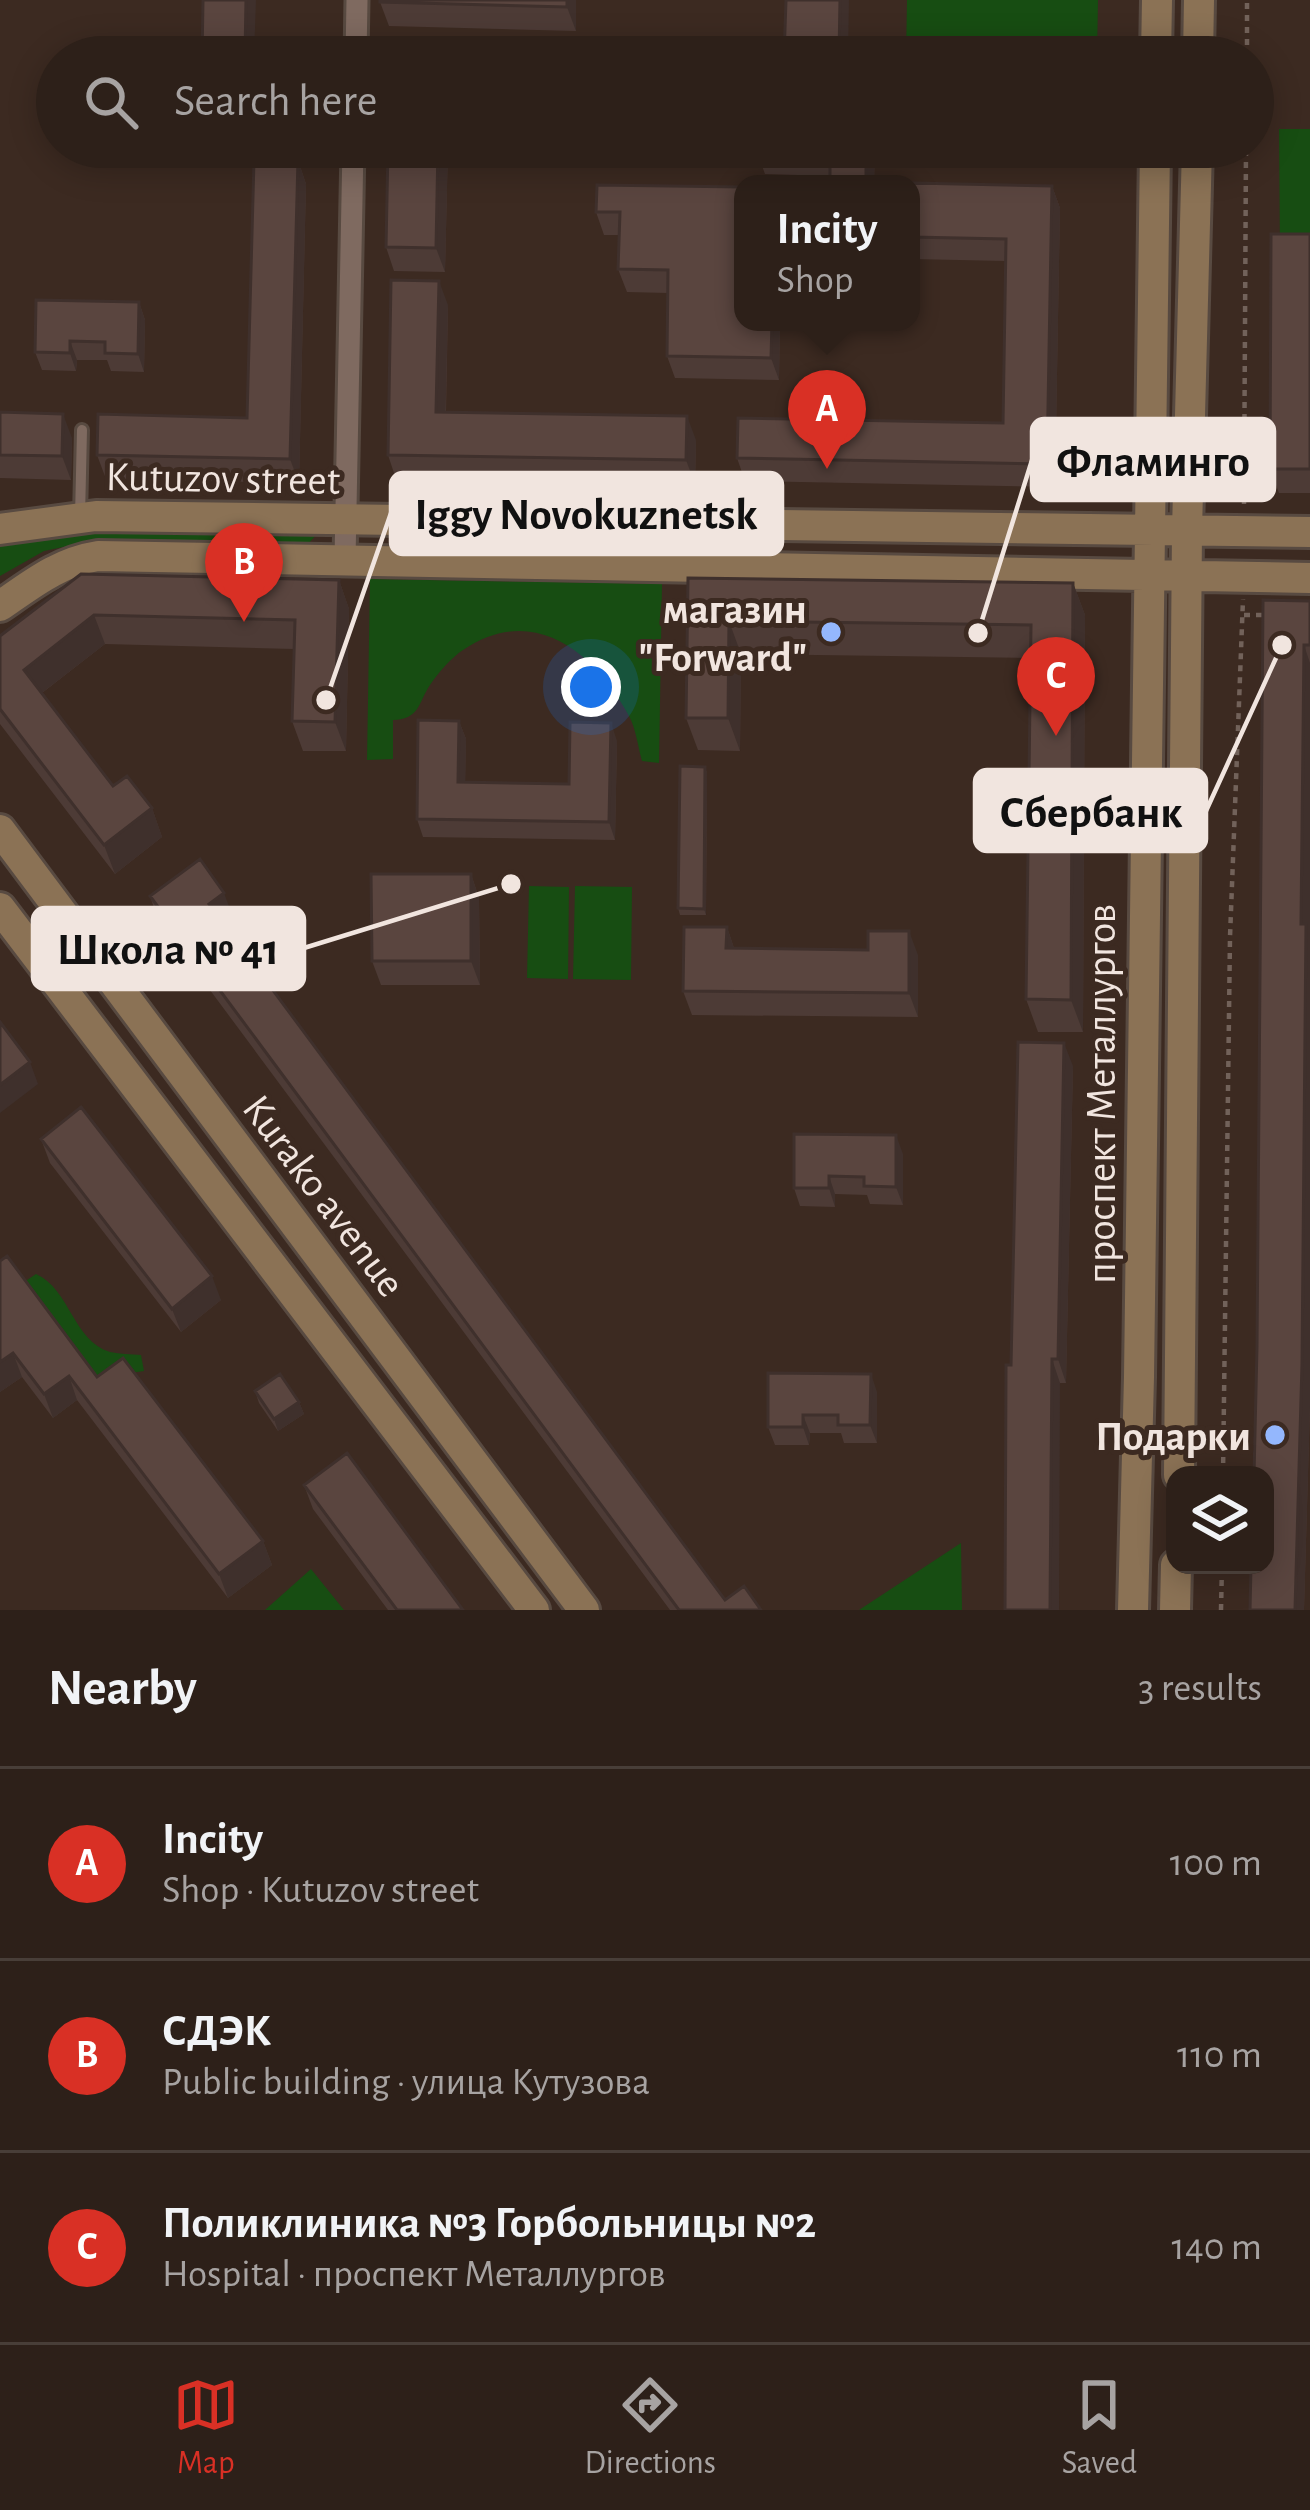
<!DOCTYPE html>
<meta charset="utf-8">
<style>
:root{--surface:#2d2019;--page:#352822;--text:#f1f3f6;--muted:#a7a3a2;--line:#483e38;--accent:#d93025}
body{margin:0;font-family:"Alegreya Sans",sans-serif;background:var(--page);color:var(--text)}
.controls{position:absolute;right:36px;bottom:36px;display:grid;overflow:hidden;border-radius:24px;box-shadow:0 6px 30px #0003}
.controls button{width:108px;height:108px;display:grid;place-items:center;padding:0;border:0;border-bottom:3px solid var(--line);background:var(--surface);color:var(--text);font:60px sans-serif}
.you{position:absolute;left:591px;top:687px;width:42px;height:42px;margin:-30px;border:9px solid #fff;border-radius:50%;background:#1a73e8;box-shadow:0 0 0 18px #1a73e833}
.badge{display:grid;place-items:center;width:78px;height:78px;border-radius:50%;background:var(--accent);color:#fff;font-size:39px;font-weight:700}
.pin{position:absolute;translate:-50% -99px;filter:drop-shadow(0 3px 6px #0008)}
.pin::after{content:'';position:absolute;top:63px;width:42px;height:36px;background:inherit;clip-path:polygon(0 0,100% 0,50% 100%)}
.popup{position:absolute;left:734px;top:175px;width:186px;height:156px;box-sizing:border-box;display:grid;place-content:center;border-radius:24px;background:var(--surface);filter:drop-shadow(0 3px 9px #0005);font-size:39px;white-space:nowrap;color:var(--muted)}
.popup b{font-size:45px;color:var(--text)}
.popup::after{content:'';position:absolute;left:50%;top:100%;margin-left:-24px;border:24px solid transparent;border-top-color:var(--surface)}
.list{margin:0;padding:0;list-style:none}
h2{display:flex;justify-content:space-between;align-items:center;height:156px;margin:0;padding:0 48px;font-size:51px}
h2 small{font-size:39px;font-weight:400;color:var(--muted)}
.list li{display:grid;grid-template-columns:78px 1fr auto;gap:36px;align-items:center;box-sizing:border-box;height:192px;padding:0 48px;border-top:3px solid var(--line)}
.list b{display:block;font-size:45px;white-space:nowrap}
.list p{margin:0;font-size:39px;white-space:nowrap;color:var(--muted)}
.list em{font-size:39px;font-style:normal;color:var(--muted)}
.icon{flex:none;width:66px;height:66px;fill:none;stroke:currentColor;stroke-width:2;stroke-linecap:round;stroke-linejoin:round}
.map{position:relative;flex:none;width:1310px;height:1610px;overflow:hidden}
.search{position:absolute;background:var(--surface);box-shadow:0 6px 30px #0003;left:36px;right:36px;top:36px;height:132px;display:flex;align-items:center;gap:30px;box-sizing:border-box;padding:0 42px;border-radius:66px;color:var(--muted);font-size:45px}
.sheet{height:732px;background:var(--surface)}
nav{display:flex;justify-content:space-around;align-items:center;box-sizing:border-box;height:168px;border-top:3px solid var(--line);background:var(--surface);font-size:33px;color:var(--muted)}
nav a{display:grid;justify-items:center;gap:6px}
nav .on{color:var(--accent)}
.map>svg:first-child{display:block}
.green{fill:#174d12}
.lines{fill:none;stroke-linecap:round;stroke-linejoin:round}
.service-casing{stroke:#584a41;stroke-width:16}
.minor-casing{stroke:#584a41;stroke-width:27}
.secondary-casing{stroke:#584a41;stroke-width:36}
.path{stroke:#72625a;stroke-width:4.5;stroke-dasharray:6 6;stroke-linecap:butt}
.service{stroke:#7f6a60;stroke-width:10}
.minor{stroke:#7f6a60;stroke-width:21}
.secondary{stroke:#8b7255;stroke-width:30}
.wall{fill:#4d3b36}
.shaded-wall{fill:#3f302c}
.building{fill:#5a453f;stroke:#3f302c;stroke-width:3}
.poi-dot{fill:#94b7fd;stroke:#3c2a21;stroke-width:4.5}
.labels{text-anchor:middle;stroke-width:10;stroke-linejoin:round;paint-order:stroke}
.street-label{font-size:42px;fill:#f1e5df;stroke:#3c2a21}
.poi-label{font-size:42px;font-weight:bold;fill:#f1e5df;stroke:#3c2a21;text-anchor:end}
.leader{fill:none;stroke:#f1e5df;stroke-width:4.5}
.callout-dot{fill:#f1e5df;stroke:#3c2a21;stroke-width:4.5}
.callout{fill:#f1e5df;stroke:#f1e5df;stroke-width:4.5}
.callout-label{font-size:45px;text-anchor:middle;font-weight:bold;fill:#111}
</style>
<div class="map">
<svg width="1310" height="1610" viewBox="0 0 1310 1610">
<rect width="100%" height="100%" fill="#3c2a21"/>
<!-- green -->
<path class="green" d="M 907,0 L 1098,0 L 1097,57 L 906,57 Z
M 1279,129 L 1310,129 L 1310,256 L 1280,255 Z
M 904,147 L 1095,147 L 1095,167 L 903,163 Z
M 53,528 L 313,530 L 316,535 L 309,543 L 92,541 L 44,551 L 0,576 L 0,541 Z
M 370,579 L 662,584 L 659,763 L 642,761 C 638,747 636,729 629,716 C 595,652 533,602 463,650 C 452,657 437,674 430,685 C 418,703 420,719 393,720 L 393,759 L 367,760 Z
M 529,886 L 569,887 L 568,979 L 527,978 Z
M 575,886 L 632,887 L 631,980 L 573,979 Z
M 36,1274 C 70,1289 73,1341 110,1352 C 120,1354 131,1354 141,1355 L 144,1371 L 97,1378 L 24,1282 Z
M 961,1543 L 962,1610 L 859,1610 Z
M 311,1569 L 344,1610 L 265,1610 Z"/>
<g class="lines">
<!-- service casing -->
<g class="service-casing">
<path id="service" d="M 80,517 L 82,430"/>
</g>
<!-- minor casing -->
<g class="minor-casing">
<path id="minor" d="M 356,57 L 357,0
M 345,560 L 353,147"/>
</g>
<!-- secondary casing -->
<g class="secondary-casing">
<path id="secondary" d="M 1156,57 L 1157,0
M 1198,57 L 1199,0
M 0,529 L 96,516 L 1310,532
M 0,606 C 32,584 59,562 98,556 L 1310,578
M 0,830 L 584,1610
M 0,908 L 534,1610
M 1179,1475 L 1187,530 L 1197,147
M 1133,1610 L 1139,1377 L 1155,147
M 1175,1610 L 1176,1565"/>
</g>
<!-- path -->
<path class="path" d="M 1247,57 L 1247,0
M 1244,504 L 1246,147
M 1244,615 L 1268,615
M 1223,1475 L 1230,937 L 1243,599
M 1221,1610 L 1222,1565"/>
<!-- service -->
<use href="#service" class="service"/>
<!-- minor -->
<use href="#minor" class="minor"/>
<!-- secondary -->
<use href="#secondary" class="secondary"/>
</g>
<!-- wall -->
<path class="wall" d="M 576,0 L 576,31 L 389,26 L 380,2 Z
M 388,147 L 448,147 L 445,272 L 394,271 L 386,247 Z
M 757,147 L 875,147 L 874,183 L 1052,186 L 1060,208 L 1055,487 L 745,481 L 737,458 L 1003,423 L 1006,261 L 911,259 L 911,184 L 830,184 L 830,176 L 765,174 L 757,152 Z
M 298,160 L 306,184 L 299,483 L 106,479 L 97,455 L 247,418 Z
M 743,187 L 780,322 L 779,380 L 675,378 L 667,356 L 668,293 L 627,292 L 618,269 L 619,235 L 604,235 L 596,212 Z
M 1310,234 L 1310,493 L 1279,493 L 1270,469 Z
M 139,302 L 145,320 L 144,372 L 111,371 L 107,360 L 77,360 L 76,371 L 42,370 L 35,352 Z
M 448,305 L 446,412 L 696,440 L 695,484 L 396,479 L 388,455 Z
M 0,412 L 72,438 L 71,480 L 0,478 Z
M 81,574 L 339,580 L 349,609 L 346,751 L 303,751 L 292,721 L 294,649 L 105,644 L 42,693 L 113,786 L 152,808 L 162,837 L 115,874 L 0,724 L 0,636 Z
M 688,578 L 1073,583 L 1085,615 L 1083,1032 L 1038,1032 L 1026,999 L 1030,658 L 741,654 L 740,751 L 698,750 L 686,718 Z
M 1263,600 L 1310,601 L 1310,1406 L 1304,1610 L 1257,1346 Z
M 459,721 L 466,739 L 465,782 L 569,784 L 617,741 L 615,840 L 423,837 L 417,819 Z
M 705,767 L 707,773 L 706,915 L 680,915 L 678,908 Z
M 471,874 L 479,898 L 480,985 L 381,985 L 372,961 Z
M 150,896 L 233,917 L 224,924 L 725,1600 L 761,1610 L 670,1610 L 158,920 Z
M 727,927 L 734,948 L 918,955 L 918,1017 L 692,1015 L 683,991 Z
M 1073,1066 L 1066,1383 L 1060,1383 L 1011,1365 Z
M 41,1139 L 221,1300 L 181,1332 L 50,1163 Z
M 903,1154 L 903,1205 L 870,1204 L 867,1195 L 835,1194 L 835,1207 L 800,1206 L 794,1188 Z
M 0,1261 L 97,1377 L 263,1541 L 272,1565 L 228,1598 L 77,1400 L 53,1418 L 22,1377 L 0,1392 Z
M 255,1391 L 299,1402 L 304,1414 L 278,1431 L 259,1403 Z
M 877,1392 L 877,1443 L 844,1443 L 841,1433 L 810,1433 L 809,1445 L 775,1445 L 768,1427 Z
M 304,1485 L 463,1610 L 388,1610 L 313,1509 Z"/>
<!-- shaded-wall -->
<path class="shaded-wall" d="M 246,0 L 256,0 L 254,57 L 245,57 Z
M 567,0 L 576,0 L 576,31 L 567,7 Z
M 840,0 L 849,0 L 848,57 L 839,57 Z
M 438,147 L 448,147 L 445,272 L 436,248 Z
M 866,147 L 875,147 L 874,184 L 866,184 Z
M 298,160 L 306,184 L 299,483 L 290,459 Z
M 1052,186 L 1060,208 L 1055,487 L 1047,464 Z
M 439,281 L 448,305 L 445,436 L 436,412 Z
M 139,302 L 145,320 L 144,372 L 138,354 Z
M 772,322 L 780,322 L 779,380 L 771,358 Z
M 70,341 L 77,360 L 76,371 L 70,353 Z
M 63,414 L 72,438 L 71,480 L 62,456 Z
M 687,416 L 696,440 L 695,484 L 686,460 Z
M 339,580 L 349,609 L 346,751 L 335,722 Z
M 1073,583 L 1085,615 L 1083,1032 L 1071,1000 Z
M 94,615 L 105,644 L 34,699 L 24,670 Z
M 729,621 L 741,654 L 740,751 L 728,718 Z
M 1304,645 L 1310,663 L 1310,1406 L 1304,1610 L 1295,1610 Z
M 459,721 L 466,739 L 465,800 L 458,782 Z
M 611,723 L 617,741 L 615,840 L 609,822 Z
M 705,767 L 707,773 L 706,915 L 704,909 Z
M 152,808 L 162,837 L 115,874 L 104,845 Z
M 471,874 L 479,898 L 480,985 L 471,961 Z
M 224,893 L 233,917 L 218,928 L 209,904 Z
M 727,927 L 735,951 L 726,948 Z
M 909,931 L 918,955 L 918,1017 L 909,993 Z
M 1064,1043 L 1073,1066 L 1066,1383 L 1058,1359 Z
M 30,1062 L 38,1084 L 0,1113 L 0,1085 Z
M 896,1135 L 903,1154 L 903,1205 L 896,1187 Z
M 829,1176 L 835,1194 L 835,1207 L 829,1188 Z
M 212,1276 L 221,1300 L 181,1332 L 172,1309 Z
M 13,1353 L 22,1377 L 0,1392 L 0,1362 Z
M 1052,1359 L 1060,1383 L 1059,1610 L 1050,1610 Z
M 871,1374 L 877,1392 L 877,1443 L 870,1425 Z
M 69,1376 L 77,1400 L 53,1418 L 44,1394 Z
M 299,1402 L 304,1414 L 278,1431 L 274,1419 Z
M 803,1415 L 810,1433 L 809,1445 L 803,1427 Z
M 263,1541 L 272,1565 L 228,1598 L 219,1574 Z"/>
<!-- building -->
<path class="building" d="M 203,0 L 246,0 L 245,57 L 202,57 Z
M 380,0 L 567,0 L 567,7 L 380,2 Z
M 786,0 L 840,0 L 839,57 L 784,57 Z
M 390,53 L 567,57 L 390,57 Z
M 388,147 L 438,147 L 436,248 L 386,247 Z
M 757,147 L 866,147 L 866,182 L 1052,186 L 1047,464 L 737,458 L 738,418 L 1003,423 L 1006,239 L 911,237 L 911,184 L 830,184 L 830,153 L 757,152 Z
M 254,159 L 298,160 L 290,459 L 97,455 L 98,414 L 247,418 Z
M 597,185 L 743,187 L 743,322 L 772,322 L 771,358 L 667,356 L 668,270 L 618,269 L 620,212 L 596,212 Z
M 1271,234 L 1310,234 L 1310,469 L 1270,469 Z
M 391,280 L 439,281 L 436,412 L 687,416 L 686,460 L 388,455 Z
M 36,300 L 139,302 L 138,354 L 105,353 L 105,342 L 70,341 L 70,353 L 35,352 Z
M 0,412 L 63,414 L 62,456 L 0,455 Z
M 81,574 L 339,580 L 335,722 L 292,721 L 295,620 L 94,615 L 24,670 L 113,786 L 127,776 L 152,808 L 104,845 L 0,709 L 0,636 Z
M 688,578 L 1073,583 L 1071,1000 L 1026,999 L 1031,625 L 729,621 L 728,718 L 686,718 Z
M 1263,600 L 1310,601 L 1310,645 L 1304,645 L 1301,924 L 1306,924 L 1302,1364 L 1295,1610 L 1250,1610 L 1251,1565 L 1265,1565 L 1265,1475 L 1254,1475 L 1257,1346 Z
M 418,720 L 459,721 L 458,782 L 569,784 L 570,722 L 611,723 L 609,822 L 417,819 Z
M 680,766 L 705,767 L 704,909 L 678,908 Z
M 200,859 L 224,893 L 209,904 L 725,1600 L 744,1586 L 761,1610 L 679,1610 L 150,896 Z
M 371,874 L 471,874 L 471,961 L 372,961 Z
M 684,927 L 727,927 L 726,948 L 868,950 L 868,931 L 909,931 L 909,993 L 683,991 Z
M 0,1022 L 30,1062 L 0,1085 Z
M 1018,1042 L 1064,1043 L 1058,1359 L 1052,1359 L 1050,1610 L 1005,1610 L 1006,1365 L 1011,1365 Z
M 81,1107 L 212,1276 L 172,1309 L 41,1139 Z
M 794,1134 L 896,1135 L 896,1187 L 864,1186 L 864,1177 L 829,1176 L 829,1188 L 794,1188 Z
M 7,1256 L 97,1377 L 123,1358 L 263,1541 L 219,1574 L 69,1376 L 44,1394 L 13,1353 L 0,1362 L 0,1261 Z
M 768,1373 L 871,1374 L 870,1425 L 838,1425 L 838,1415 L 803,1415 L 803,1427 L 768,1427 Z
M 280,1374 L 299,1402 L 274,1419 L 255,1391 Z
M 347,1453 L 463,1610 L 397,1610 L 304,1485 Z"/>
<!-- markers -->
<g class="poi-dot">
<circle cx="831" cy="632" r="12"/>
<circle cx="1275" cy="1435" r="12"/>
</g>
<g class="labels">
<!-- street labels -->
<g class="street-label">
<text transform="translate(223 477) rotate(1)" y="15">Kutuzov street</text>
<text transform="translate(1100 1094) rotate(-90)" y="15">проспект Металлургов</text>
<text transform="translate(325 1195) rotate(53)" y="15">Kurako avenue</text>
</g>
<!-- poi labels -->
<g class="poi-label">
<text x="807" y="623">магазин<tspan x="807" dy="48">"Forward"</tspan></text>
<text x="1251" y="1450">Подарки</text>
</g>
</g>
<!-- callouts -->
<path class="leader" d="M978 633L1032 460M326 700L391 513M1282 645L1206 811M511 884L304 948"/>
<g class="callout-dot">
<circle cx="978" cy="633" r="12"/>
<circle cx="326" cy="700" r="12"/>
<circle cx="1282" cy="645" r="12"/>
<circle cx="511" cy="884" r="12"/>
</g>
<g class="callout">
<rect x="1032" y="419" width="242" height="81" rx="12"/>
<rect x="391" y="473" width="391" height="81" rx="12"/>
<rect x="975" y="770" width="231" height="81" rx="12"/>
<rect x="33" y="908" width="271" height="81" rx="12"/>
</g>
<g class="callout-label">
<text x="1153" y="476">Фламинго</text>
<text x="586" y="529">Iggy Novokuznetsk</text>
<text x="1091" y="827">Сбербанк</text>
<text x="168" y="964">Школа № 41</text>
</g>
</svg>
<div class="controls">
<button><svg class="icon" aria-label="layers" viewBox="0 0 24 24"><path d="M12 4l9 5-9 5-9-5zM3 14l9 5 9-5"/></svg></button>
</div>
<div class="you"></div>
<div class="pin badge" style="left:827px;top:469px">A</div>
<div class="popup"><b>Incity</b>Shop</div>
<div class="pin badge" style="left:244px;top:622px">B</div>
<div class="pin badge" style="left:1056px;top:736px">C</div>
<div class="search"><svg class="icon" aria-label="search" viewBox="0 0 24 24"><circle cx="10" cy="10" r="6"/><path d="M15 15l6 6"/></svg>Search here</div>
</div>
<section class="sheet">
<h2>Nearby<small>3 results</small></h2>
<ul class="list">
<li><span class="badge">A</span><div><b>Incity</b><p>Shop · Kutuzov street</p></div><em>100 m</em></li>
<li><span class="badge">B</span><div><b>СДЭК</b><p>Public building · улица Кутузова</p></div><em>110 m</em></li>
<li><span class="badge">C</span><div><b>Поликлиника №3 Горбольницы №2</b><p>Hospital · проспект Металлургов</p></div><em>140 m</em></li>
</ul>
</section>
<nav>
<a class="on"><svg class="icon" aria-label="map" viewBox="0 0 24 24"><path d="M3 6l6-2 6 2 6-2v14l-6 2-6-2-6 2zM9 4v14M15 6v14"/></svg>Map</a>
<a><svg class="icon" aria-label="directions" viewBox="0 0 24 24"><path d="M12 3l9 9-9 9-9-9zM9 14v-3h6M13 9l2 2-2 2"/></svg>Directions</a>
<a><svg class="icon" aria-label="saved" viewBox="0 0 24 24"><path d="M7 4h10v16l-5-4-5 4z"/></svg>Saved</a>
</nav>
